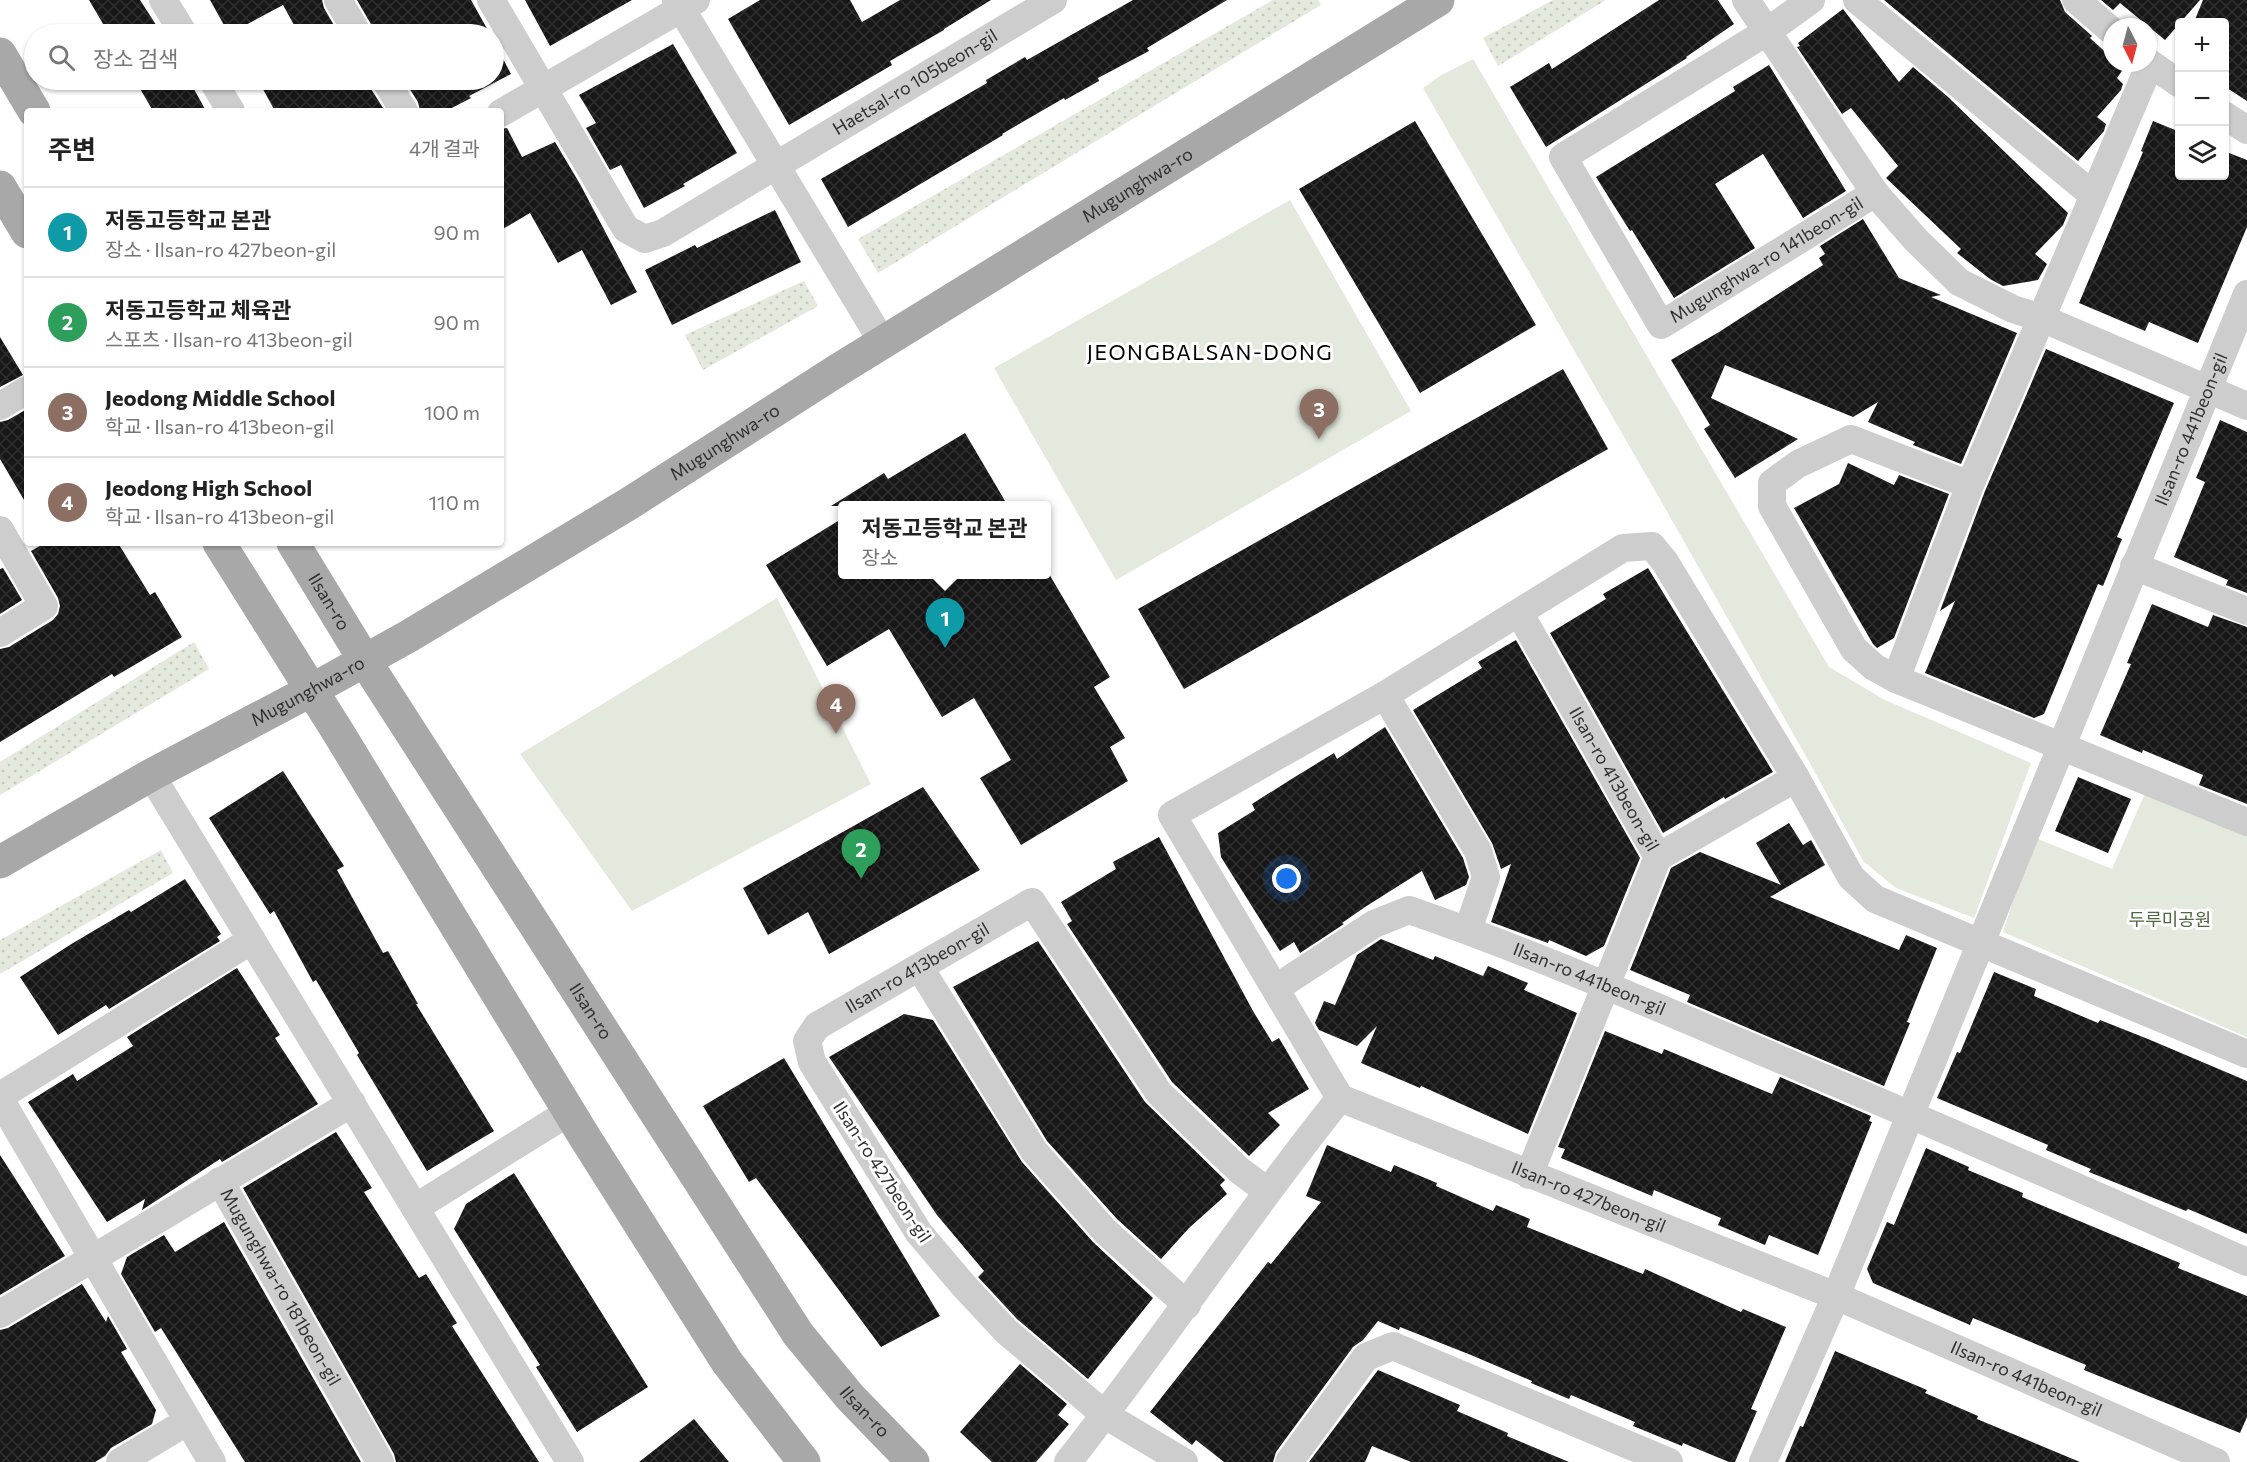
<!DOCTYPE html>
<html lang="ko">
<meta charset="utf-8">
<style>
:root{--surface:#fff;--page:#f6f6f6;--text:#222;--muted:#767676;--line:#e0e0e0;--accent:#d54545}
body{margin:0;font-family:Commissioner,"Noto Sans KR",sans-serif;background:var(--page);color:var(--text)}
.controls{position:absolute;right:18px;top:18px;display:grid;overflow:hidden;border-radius:6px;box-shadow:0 2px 4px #0004}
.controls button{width:54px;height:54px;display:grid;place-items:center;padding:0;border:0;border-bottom:2px solid var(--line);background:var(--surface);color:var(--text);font:30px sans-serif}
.compass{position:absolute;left:2103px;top:18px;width:54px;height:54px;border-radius:50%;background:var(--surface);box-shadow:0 2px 4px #0004;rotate:174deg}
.you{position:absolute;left:1287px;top:879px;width:21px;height:21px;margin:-15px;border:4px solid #fff;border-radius:50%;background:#1a73e8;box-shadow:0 0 0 9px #1a73e833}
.badge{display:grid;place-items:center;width:39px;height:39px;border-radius:50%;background:var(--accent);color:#fff;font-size:20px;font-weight:700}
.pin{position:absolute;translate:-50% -50px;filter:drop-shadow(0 2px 3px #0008)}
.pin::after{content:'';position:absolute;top:32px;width:21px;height:18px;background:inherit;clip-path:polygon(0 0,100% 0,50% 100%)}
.popup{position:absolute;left:838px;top:501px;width:213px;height:78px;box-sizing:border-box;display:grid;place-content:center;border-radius:6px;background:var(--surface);filter:drop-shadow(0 2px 4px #0005);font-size:20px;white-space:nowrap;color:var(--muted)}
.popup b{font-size:22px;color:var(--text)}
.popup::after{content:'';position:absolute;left:50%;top:100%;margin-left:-12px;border:12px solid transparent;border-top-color:var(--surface)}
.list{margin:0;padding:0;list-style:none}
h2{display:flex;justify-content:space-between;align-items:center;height:78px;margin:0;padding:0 24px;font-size:26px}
h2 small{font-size:20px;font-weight:400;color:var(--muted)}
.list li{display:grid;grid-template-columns:39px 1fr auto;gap:18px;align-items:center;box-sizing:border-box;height:90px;padding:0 24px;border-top:2px solid var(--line)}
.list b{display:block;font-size:22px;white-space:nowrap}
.list p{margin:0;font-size:20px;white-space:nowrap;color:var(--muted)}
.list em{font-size:20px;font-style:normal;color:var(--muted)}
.icon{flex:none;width:33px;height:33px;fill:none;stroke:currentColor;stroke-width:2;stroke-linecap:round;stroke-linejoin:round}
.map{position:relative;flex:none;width:2247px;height:1462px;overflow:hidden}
.search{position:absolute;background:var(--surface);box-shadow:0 2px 4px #0004;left:24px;top:24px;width:480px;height:66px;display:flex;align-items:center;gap:15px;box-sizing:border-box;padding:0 21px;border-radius:33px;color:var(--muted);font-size:22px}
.panel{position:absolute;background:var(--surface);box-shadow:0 2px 4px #0004;left:24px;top:108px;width:480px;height:438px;border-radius:6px}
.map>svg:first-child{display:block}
.grass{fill:url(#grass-dots)}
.green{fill:#e3e9dd}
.building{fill:url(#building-cross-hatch)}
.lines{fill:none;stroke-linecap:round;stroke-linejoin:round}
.minor{stroke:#cdcdcd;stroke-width:28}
.major{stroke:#a8a8a8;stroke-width:33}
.labels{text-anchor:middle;stroke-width:6;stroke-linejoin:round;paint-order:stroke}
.street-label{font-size:18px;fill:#303030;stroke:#fff}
.park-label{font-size:18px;fill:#516842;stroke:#fff}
.quarter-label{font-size:21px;letter-spacing:1.5px;fill:#000;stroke:#fff}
</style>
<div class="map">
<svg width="2247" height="1462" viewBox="0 0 2247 1462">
<defs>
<pattern id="grass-dots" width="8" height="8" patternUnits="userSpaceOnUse" patternTransform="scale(1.5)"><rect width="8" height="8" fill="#e3e9dd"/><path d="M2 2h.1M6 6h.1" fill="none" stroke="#c3c8be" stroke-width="1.8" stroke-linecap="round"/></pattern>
<pattern id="building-cross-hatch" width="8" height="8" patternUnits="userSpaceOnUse" patternTransform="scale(1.5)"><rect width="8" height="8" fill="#171717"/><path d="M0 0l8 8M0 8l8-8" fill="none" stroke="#303030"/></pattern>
</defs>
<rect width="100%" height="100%" fill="#fff"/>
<!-- grass -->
<path class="grass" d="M 1273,0 L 1318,0 L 1321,5 L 878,273 L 858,239 Z
M 1553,0 L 1606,0 L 1498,66 L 1483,38 Z
M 804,281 L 818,306 L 703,370 L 685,335 Z
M 194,642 L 209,669 L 0,795 L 0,762 Z
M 161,850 L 173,873 L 0,974 L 0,940 Z"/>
<!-- green -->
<path class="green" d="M 1473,59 L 1829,667 L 1885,700 L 2031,763 L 1974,918 L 1896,888 L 1863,861 L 1811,765 L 1665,508 L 1423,88 L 1438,77 Z
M 1290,200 L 1411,411 L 1116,580 L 994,368 Z
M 777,598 L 871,784 L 632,911 L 520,754 Z
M 2146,791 L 2247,834 L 2247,1037 L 2003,932 L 2015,895 L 2038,839 L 2112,869 Z"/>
<!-- building -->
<path class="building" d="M 89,0 L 140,0 L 162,34 L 109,34 Z
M 210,0 L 322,0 L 324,8 L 339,34 L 299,34 L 283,5 L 229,34 Z
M 357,0 L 471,0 L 490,34 L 374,34 L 372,26 Z
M 525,0 L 632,0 L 550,46 Z
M 760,0 L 850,0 L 862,22 L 900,0 L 991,0 L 944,29 L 944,30 L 890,61 L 892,65 L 789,125 L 728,19 Z
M 1133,0 L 1227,0 L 1147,48 L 1149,51 L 1098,78 L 1099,81 L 1065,100 L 1064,98 L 1002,134 L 1003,135 L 848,227 L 821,179 L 987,83 L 986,80 L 1025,57 L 1027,60 Z
M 1659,0 L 1718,0 L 1734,24 L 1686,57 L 1687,58 L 1546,147 L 1510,87 L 1549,63 L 1552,69 Z
M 1884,0 L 2060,0 L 2065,12 L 2092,36 L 2090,38 L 2112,58 L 2112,63 L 2118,63 L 2124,68 L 2117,78 L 2123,84 L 2121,90 L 2097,117 L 2106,124 L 2104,131 L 2078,161 Z
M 2101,0 L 2200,0 L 2165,40 L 2120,3 L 2113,10 Z
M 2203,0 L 2247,0 L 2247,101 L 2224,86 L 2224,22 L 2194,22 Z
M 1843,9 L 1899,82 L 1913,67 L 1948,97 L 2068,213 L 2063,225 L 2035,254 L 2047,264 L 2038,280 L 2003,286 L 1990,279 L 1957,253 L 1961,249 L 1886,178 L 1898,166 L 1851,108 L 1842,114 L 1797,47 L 1800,46 L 1798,43 Z
M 494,42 L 511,74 L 469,96 L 471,98 L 446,111 L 420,111 L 418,102 L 404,80 L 494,80 Z
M 673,44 L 737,153 L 683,184 L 685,186 L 644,208 L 621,165 L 610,170 L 586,128 L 596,123 L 579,95 Z
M 1769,65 L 1846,191 L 1803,218 L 1763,154 L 1715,184 L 1755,248 L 1674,298 L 1632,230 L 1630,231 L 1596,177 L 1735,91 L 1733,87 Z
M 135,80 L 189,80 L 206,111 L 153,111 Z
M 258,80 L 369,80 L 371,89 L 385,111 L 275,111 Z
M 1415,121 L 1536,325 L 1420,393 L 1299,189 Z
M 2153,121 L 2180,132 L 2180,176 L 2224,176 L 2224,151 L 2247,160 L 2247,227 L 2198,343 L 2149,322 L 2145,331 L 2079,303 L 2143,152 L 2141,151 Z
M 507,128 L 522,157 L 555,142 L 580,184 L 637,292 L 611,305 L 582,250 L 558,263 L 530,213 L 501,230 L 501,129 Z
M 775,210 L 801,262 L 672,325 L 645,270 L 695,245 L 697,248 Z
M 1863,219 L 1899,278 L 1941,295 L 1931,297 L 2017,333 L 1961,464 L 1913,445 L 1915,442 L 1868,422 L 1878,402 L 1853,417 L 1725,365 L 1711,398 L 1798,439 L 1735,478 L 1704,429 L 1710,425 L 1671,360 L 1719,332 L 1823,265 L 1819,258 L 1825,254 L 1820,246 Z
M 0,337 L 23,375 L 0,387 Z
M 2046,349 L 2174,403 L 2117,537 L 2122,539 L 2103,586 L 2098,584 L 2044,714 L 2034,718 L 1925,673 L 1955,601 L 1940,611 L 1985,491 Z
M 1563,369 L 1608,449 L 1184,689 L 1138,609 Z
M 27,409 L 27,505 L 0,459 L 0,422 L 8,420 Z
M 2220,420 L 2247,432 L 2247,593 L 2226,585 L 2228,580 L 2174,557 L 2205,482 L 2196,478 Z
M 965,433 L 1008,506 L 831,506 L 884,473 L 888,479 Z
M 1848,463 L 1894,485 L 1899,475 L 1949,494 L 1894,638 L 1877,648 L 1873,644 L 1794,508 L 1839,484 Z
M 843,518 L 843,574 L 1049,574 L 1110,677 L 1094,687 L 1125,738 L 1110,747 L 1128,781 L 1021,845 L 980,778 L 1011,760 L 974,698 L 942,717 L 889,629 L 827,666 L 766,565 Z
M 45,543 L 118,543 L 150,595 L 155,592 L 182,637 L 114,677 L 112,674 L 0,742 L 0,649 L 9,647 L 53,620 L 58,614 L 60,606 L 58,598 L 31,551 Z
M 3,568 L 22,600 L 0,614 L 0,569 Z
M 1648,568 L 1773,772 L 1725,799 L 1724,797 L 1663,833 L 1550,633 L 1606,599 L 1603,594 Z
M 2152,604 L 2208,627 L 2213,615 L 2247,627 L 2247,804 L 2199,785 L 2203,775 L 2143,750 L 2142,753 L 2100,735 L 2131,664 L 2127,663 Z
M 1516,640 L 1640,858 L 1604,946 L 1586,956 L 1549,940 L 1548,943 L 1491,922 L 1511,864 L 1501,869 L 1492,843 L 1413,710 L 1482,668 L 1478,662 Z
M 1385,727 L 1463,858 L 1469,877 L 1466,885 L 1435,900 L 1422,871 L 1365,907 L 1342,923 L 1344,924 L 1300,953 L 1294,942 L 1280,951 L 1221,857 L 1218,833 L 1255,810 L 1252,804 L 1290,780 L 1334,753 L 1337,759 Z
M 283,771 L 344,866 L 337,870 L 383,953 L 388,951 L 418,1004 L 416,1004 L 494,1131 L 427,1171 L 357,1055 L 359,1053 L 316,980 L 313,982 L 274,911 L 270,914 L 209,818 Z
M 2078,777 L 2131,799 L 2108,853 L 2055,831 Z
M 923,787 L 980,870 L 829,954 L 808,912 L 768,935 L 743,888 Z
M 1789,823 L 1803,845 L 1811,840 L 1825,865 L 1770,897 L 1899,950 L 1906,935 L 1937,948 L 1907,1022 L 1910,1023 L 1884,1086 L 1687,1002 L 1690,995 L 1630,970 L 1671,868 L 1700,852 L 1781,885 L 1756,843 Z
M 1159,837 L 1253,1011 L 1272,1042 L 1279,1038 L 1309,1089 L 1268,1113 L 1280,1125 L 1249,1156 L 1172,1082 L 1067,924 L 1072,921 L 1061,902 L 1116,869 L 1113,862 Z
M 185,879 L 221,934 L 217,937 L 220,941 L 109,1009 L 106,1005 L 58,1035 L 20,977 L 73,943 L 129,910 L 131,912 Z
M 1381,939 L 1433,960 L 1435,956 L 1483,976 L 1488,966 L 1528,983 L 1524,990 L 1577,1013 L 1528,1134 L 1421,1086 L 1420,1088 L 1361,1063 L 1377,1026 L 1357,1046 L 1319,1030 L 1315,1023 L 1324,1001 L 1335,1005 L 1357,955 Z
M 1038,941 L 1145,1102 L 1225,1180 L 1220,1185 L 1227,1194 L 1189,1228 L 1161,1259 L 1117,1219 L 1047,1141 L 953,987 Z
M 237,968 L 280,1035 L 275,1038 L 318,1104 L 222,1162 L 220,1159 L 142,1210 L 145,1199 L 107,1222 L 28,1102 L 73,1074 L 77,1081 L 133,1046 L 127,1037 Z
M 1994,972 L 2036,989 L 2034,996 L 2098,1023 L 2100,1020 L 2148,1039 L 2247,1081 L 2247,1234 L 2188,1209 L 2186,1211 L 2089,1172 L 2091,1169 L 2046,1150 L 2048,1145 L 1937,1098 L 1957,1052 L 1960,1053 Z
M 904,1014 L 933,1020 L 1022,1162 L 1093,1242 L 1153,1298 L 1088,1379 L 1017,1319 L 978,1277 L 984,1271 L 937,1215 L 829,1057 Z
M 1605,1031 L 1662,1054 L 1664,1049 L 1772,1094 L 1780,1077 L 1871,1116 L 1869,1121 L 1872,1122 L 1818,1255 L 1769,1235 L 1765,1245 L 1718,1225 L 1721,1218 L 1654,1190 L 1652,1196 L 1561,1158 L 1565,1149 L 1558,1147 Z
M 784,1058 L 940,1316 L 881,1347 L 756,1178 L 749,1182 L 703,1106 Z
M 336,1132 L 372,1188 L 364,1192 L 419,1278 L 426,1274 L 457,1323 L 452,1326 L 539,1462 L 396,1462 L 394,1454 L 243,1188 Z
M 1327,1145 L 1391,1172 L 1394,1165 L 1437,1183 L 1436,1186 L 1493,1211 L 1496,1205 L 1530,1219 L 1527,1227 L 1643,1274 L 1645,1269 L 1741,1312 L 1743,1309 L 1786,1327 L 1751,1409 L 1757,1411 L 1735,1462 L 1729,1462 L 1683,1443 L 1682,1446 L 1633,1426 L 1635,1422 L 1571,1395 L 1569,1399 L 1531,1383 L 1532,1381 L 1471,1355 L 1400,1327 L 1399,1330 L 1378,1321 L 1363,1340 L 1353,1347 L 1276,1452 L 1273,1462 L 1224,1462 L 1196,1440 L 1192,1445 L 1150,1412 L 1268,1262 L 1271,1264 L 1321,1202 L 1306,1196 Z
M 1926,1148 L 1969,1167 L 1968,1170 L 2023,1193 L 2022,1197 L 2180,1263 L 2178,1268 L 2247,1296 L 2247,1417 L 2240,1433 L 2084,1370 L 2086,1365 L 1973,1318 L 1970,1325 L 1873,1283 L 1867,1269 L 1887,1222 L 1894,1225 Z
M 0,1155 L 65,1256 L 0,1295 Z
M 514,1173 L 648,1387 L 577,1432 L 536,1367 L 540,1365 L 454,1229 L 466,1204 Z
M 224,1222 L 361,1462 L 245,1462 L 161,1328 L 155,1332 L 121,1274 L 127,1257 L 164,1235 L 175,1252 Z
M 82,1284 L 106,1322 L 108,1316 L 127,1349 L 121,1352 L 156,1410 L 152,1424 L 111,1448 L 105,1456 L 95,1462 L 0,1462 L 0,1330 L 8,1328 Z
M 1835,1351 L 1927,1390 L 1925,1393 L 1978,1416 L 1977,1419 L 2080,1462 L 1785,1462 L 1800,1426 L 1803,1427 Z
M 1020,1364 L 1067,1404 L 1058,1415 L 1069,1424 L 1036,1462 L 992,1462 L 960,1432 Z
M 1378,1370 L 1460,1405 L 1457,1411 L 1508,1433 L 1507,1436 L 1569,1462 L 1411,1462 L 1372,1446 L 1365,1462 L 1309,1462 Z
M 694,1419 L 729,1462 L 639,1462 Z"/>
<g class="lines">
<!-- minor -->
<g class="minor">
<path d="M 163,0 L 184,34"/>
<path d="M 338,0 L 358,34"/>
<path id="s1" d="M 491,0 L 626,229 L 645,239 L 663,233 L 1053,0"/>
<path d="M 676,0 L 883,343"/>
<path d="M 1746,0 L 1875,193 L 1916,240 L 1959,282 L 2013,309 L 2041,318 L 2247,406"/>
<path id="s2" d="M 1811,0 L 1768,31 L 1563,157 L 1661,325 L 1875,193"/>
<path d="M 1857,0 L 2093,195"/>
<path d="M 2076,0 L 2112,31"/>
<path d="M 2148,62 L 2180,84"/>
<path d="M 212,80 L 231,111"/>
<path d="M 385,80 L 404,111"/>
<path d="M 501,113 L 696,0"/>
<path d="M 2224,115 L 2247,130"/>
<path d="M 0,406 L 27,390"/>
<path d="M 1970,485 L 1851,439 L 1798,464 L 1772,483 L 1772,506 L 1854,649 L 1874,667 L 1896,679 L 2247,822"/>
<path d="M 0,530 L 44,606 L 0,633"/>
<path d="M 2134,566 L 2247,611"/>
<path id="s3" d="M 1520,614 L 1658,857 L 1529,1175"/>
<path d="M 1896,679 L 1970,485 L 2150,64"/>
<path d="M 1385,695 L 1478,851 L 1486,877 L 1468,930"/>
<path d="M 151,775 L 570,1462"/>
<path d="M 1658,857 L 1796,778"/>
<path d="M 920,968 L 1034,1151 L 1105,1231 L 1187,1305"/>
<path id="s4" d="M 1276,988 L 1374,924 L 1409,910 C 1523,949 1633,997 1744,1044 C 1912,1115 2080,1188 2247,1262"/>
<path d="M 0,1096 L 252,940"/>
<path d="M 1340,1098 L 1172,815 L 1385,695 L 1623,548 L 1652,546 L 1665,562 L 1796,778 L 1851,877 L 1875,899 L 2247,1054"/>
<path d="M 0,1099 L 212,1462"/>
<path id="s5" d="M 220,1181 L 380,1462"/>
<path d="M 415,1208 L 569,1112"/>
<path d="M 0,1314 L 352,1103"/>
<path d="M 120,1462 L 188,1421"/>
<path id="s6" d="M 1068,1462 C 1162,1343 1245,1216 1340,1098 L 1836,1296 L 2216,1462"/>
<path id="s7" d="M 1184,1462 L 1105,1415 L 1006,1331 L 964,1286 L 919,1233 L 812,1062 L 807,1041 L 817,1026 L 1032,902 L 1159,1093 L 1239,1170 L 1267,1191"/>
<path d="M 1289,1462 L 1366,1357 L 1393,1346 L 1669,1462"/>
<path id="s8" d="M 1763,1462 L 1836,1296 L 2247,294"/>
</g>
<!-- major -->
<g class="major">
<path d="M 0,54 L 34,111"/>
<path d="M 0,187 L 27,232"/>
<path d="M 219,543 L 338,732 L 584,1136 L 727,1362 L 804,1462"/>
<path id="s9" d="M 293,543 L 365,661 L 798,1334 L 850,1397 L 913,1462"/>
<path id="s10" d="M 0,862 L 151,775 L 310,691 L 409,636 L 630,503 L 838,370 L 1438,0"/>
</g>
</g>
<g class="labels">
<!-- street labels -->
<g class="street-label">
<text dy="6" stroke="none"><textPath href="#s1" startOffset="600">Haetsal-ro 105beon-gil</textPath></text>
<text dy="6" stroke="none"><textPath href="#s10" startOffset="1324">Mugunghwa-ro</textPath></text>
<text dy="6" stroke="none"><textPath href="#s2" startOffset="612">Mugunghwa-ro 141beon-gil</textPath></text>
<text dy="6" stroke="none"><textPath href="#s8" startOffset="1118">Ilsan-ro 441beon-gil</textPath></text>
<text dy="6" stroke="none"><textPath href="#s10" startOffset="838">Mugunghwa-ro</textPath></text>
<text dy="6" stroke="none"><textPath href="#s9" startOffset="69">Ilsan-ro</textPath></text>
<text dy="6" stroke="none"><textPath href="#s10" startOffset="352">Mugunghwa-ro</textPath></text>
<text dy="6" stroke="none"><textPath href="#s3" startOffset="190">Ilsan-ro 413beon-gil</textPath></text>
<text dy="6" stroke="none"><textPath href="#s7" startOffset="710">Ilsan-ro 413beon-gil</textPath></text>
<text dy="6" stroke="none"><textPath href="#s4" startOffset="348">Ilsan-ro 441beon-gil</textPath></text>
<text dy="6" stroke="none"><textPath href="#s9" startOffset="555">Ilsan-ro</textPath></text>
<text transform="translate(882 1172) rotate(57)" y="6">Ilsan-ro 427beon-gil</text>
<text dy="6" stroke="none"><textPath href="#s6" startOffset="722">Ilsan-ro 427beon-gil</textPath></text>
<text dy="6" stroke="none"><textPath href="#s5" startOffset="122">Mugunghwa-ro 181beon-gil</textPath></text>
<text dy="6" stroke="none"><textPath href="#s6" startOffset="1196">Ilsan-ro 441beon-gil</textPath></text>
<text dy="6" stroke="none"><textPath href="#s9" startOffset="1041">Ilsan-ro</textPath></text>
</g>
<!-- park labels -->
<g class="park-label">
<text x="2170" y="926">두루미공원</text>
</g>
<!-- quarter labels -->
<g class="quarter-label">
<text x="1210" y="360">JEONGBALSAN-DONG</text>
</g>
</g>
</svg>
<div class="controls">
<button>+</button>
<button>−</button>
<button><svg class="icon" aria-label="layers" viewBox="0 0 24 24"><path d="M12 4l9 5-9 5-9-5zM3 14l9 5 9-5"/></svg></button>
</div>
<svg class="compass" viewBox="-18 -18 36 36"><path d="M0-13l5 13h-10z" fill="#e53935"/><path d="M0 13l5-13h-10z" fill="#767676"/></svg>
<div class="you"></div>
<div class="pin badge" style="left:945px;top:648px;background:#0f9aa8">1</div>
<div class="popup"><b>저동고등학교 본관</b>장소</div>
<div class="pin badge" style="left:861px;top:879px;background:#2e9e5b">2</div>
<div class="pin badge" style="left:1319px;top:439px;background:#8d6e63">3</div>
<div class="pin badge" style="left:836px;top:734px;background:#8d6e63">4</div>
<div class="search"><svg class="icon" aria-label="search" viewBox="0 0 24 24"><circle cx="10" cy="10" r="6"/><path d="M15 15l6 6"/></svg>장소 검색</div>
<section class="panel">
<h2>주변<small>4개 결과</small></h2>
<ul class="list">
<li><span class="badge" style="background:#0f9aa8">1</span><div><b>저동고등학교 본관</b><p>장소 · Ilsan-ro 427beon-gil</p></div><em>90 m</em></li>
<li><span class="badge" style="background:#2e9e5b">2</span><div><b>저동고등학교 체육관</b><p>스포츠 · Ilsan-ro 413beon-gil</p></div><em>90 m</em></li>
<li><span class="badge" style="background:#8d6e63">3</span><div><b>Jeodong Middle School</b><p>학교 · Ilsan-ro 413beon-gil</p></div><em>100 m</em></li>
<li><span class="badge" style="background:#8d6e63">4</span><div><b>Jeodong High School</b><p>학교 · Ilsan-ro 413beon-gil</p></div><em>110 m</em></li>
</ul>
</section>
</div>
